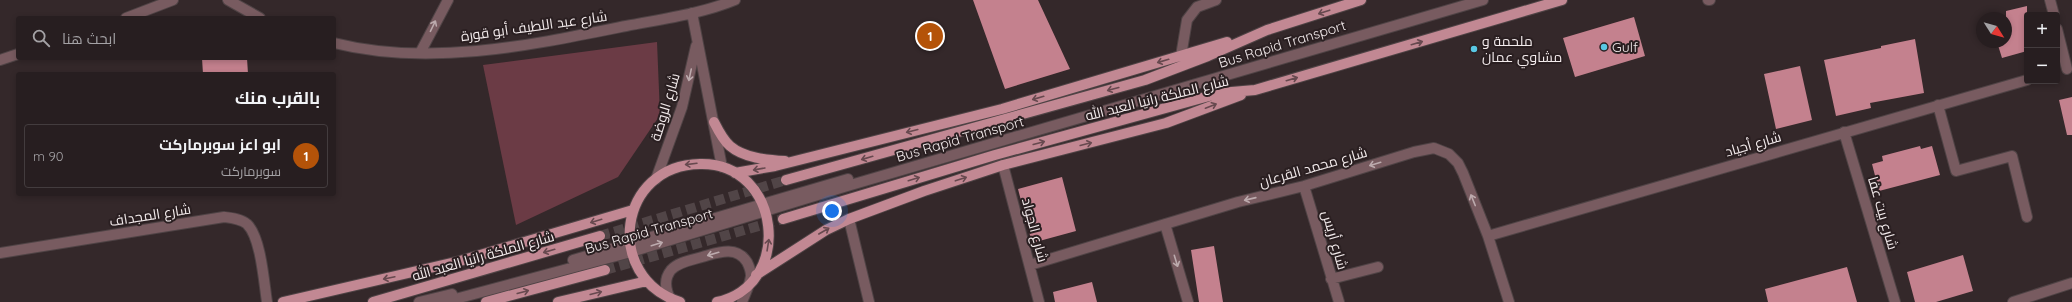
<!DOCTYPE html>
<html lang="ar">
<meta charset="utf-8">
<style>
:root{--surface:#271e20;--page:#332b2d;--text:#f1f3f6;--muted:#a4a2a5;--line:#433c3e;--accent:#b45309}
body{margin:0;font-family:Quicksand,Cairo,sans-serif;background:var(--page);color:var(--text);direction:rtl}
.controls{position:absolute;right:12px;top:12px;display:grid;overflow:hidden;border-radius:4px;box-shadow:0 2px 6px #0003}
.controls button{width:36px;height:36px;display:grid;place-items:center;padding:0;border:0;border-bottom:1px solid var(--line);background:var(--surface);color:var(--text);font:20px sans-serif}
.compass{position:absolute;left:1976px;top:12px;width:36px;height:36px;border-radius:50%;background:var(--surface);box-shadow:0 2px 6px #0003;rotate:127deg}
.you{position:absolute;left:832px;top:211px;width:14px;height:14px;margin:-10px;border:3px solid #fff;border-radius:50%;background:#1a73e8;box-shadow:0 0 0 6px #1a73e833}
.badge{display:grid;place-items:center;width:26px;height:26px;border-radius:50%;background:var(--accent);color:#fff;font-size:13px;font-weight:700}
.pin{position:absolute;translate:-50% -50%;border:2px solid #fff;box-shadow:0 1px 4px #0006}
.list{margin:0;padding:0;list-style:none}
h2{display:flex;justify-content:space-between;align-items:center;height:52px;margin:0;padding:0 16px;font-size:17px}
h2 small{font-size:13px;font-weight:400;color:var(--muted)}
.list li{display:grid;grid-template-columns:26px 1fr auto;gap:12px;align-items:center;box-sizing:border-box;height:64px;margin:0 8px 8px;padding:0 8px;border:1px solid var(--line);border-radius:4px}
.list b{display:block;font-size:15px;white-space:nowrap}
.list p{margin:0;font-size:13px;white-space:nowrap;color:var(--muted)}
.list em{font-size:13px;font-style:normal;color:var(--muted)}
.icon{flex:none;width:22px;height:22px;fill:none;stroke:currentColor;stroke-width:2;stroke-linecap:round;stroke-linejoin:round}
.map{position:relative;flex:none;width:2072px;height:302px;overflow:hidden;direction:ltr}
.search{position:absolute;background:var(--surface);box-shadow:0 2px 6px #0003;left:16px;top:16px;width:320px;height:44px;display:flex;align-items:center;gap:10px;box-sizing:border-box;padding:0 14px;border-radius:4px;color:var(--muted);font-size:15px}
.panel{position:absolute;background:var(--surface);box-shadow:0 2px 6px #0003;left:16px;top:72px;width:320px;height:124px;border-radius:4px;direction:rtl}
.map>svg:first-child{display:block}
.green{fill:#6b3b45}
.building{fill:#c4818e}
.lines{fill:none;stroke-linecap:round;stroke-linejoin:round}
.major-tunnel{stroke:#514547;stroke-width:10;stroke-dasharray:10 5;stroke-linecap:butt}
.minor-casing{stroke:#4f4345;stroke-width:12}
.major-casing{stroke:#4f4345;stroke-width:12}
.minor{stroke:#785b60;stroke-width:10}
.major{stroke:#c28893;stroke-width:10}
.oneway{stroke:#67494f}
.oneway2{stroke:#bcaaad}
.poi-dot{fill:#59c8e4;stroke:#2a1f21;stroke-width:1.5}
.labels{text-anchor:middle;stroke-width:4;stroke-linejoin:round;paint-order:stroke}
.street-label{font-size:14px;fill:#f3ebec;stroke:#2a1f21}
.poi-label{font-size:14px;fill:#f3ebec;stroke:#2a1f21;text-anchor:start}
</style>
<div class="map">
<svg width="2072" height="302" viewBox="0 0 2072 302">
<rect width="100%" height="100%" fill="#34282a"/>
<!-- green -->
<path class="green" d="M 657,42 L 660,115 L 618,177 L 516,225 L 483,65 Z"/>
<!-- building -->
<path class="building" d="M 973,0 L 1038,0 L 1070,69 L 1005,89 Z
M 2027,6 L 2027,51 L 2002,58 L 1997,42 L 2006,42 L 2006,11 Z
M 1634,17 L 1645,56 L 1575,77 L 1563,38 Z
M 1915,39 L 1924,93 L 1870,103 L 1871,108 L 1836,116 L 1824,60 L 1881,48 L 1881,46 Z
M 202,58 L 247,58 L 248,74 L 203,74 Z
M 1800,66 L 1812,120 L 1776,129 L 1764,74 Z
M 2072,97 L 2072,135 L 2067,135 L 2059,100 Z
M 1920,146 L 1921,149 L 1932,146 L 1940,175 L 1879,191 L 1872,164 L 1883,161 L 1882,156 Z
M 1062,177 L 1076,231 L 1032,243 L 1018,189 Z
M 1214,246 L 1223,302 L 1199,302 L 1191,250 Z
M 1963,255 L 1973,291 L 1936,302 L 1915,302 L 1907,272 Z
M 1847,267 L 1857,302 L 1768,302 L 1765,289 Z
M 1092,282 L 1097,302 L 1055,302 L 1053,292 Z"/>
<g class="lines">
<!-- major-tunnel -->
<path class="major-tunnel" d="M 600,236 L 786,180
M 605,270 L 783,219"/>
<!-- minor casing -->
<g class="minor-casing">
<path id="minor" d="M 228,0 L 260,18
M 1708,0 L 1710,0
M 2050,0 L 2054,15
M 692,13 L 722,167
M 126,18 L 173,0
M 2057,29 L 2067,69
M 334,43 C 429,67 532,45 626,26 C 662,19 701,14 735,0
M 420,53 L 448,0
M 1181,56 L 1187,20 L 1197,7 L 1216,0
M 0,60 L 18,54
M 1938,105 L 1956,171 L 2012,156 L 2027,217
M 1844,132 L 1895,302
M 1003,165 L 1039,302
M 656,179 L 682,107 L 696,46
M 1304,186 L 1339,302
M 849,219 L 869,302
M 1165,224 L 1188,302
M 1488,236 L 2027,80
M 0,253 L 224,217 C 232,218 241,219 247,224 C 261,237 264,283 267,302
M 573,260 L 848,179
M 1030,265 L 1238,202 L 1304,186 L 1414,152 L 1434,148 L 1449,154 L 1458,163 L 1463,173 L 1488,236 L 1509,302
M 1331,279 L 1378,267
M 419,302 L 452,294
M 444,302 L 631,252 L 844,187 L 1483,0
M 672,302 C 666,292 663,280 671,270 C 678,262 692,260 702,257 C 717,253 736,245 747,262 C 749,266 751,271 751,276 C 750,285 745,294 742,302
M 2013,302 L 2072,283"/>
</g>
<!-- major casing -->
<g class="major-casing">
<path id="major" d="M 714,122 C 718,130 723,140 730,146 C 744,158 767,160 785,161
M 735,173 L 775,166 L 1002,109 L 1227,42
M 786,180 L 1145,80 L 1208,56 L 1267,30 L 1361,0
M 783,219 L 995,155 L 1220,93 L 1255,90 L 1562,0
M 756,275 L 826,230 L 849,219 L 924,191 L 1003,165 L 1166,123 L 1241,95
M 283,302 L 460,261 L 633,210
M 373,302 L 600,236
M 486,302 L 605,270
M 558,302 L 647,281
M 680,302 C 603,277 618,165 700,164 C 781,162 795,285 717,302"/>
</g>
<!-- minor -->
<use href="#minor" class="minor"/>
<!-- major -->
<use href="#major" class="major"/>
</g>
<!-- one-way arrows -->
<defs><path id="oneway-shaft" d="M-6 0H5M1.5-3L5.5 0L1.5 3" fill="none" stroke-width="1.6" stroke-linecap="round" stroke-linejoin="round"/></defs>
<g class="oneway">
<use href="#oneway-shaft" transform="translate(1324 12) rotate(162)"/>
<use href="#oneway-shaft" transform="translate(1417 43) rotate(-16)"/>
<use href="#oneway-shaft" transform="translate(1163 61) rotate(164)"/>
<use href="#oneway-shaft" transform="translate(1292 79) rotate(-16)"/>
<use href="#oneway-shaft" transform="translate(1113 89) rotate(165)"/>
<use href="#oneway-shaft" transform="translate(1038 98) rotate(164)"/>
<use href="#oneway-shaft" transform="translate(1211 106) rotate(-21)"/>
<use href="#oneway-shaft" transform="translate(912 131) rotate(166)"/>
<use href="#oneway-shaft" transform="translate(1039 143) rotate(-15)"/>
<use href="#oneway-shaft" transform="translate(1086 144) rotate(-14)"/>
<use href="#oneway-shaft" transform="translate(867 158) rotate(164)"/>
<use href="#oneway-shaft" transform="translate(691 164) rotate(173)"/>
<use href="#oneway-shaft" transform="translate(759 169) rotate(170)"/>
<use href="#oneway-shaft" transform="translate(914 179) rotate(-17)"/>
<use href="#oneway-shaft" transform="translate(961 179) rotate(-18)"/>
<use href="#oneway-shaft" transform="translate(596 221) rotate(163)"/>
<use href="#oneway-shaft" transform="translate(824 231) rotate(-30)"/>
<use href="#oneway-shaft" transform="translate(768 245) rotate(-81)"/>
<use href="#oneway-shaft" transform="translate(549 251) rotate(164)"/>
<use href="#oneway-shaft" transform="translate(389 278) rotate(168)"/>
<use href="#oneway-shaft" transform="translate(523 292) rotate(-15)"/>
<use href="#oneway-shaft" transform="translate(596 293) rotate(-14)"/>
</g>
<g class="oneway2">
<use href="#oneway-shaft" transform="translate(433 26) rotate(-64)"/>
<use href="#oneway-shaft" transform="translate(690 75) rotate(102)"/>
<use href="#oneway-shaft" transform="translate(1375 164) rotate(163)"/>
<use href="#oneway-shaft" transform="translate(1250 199) rotate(167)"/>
<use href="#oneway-shaft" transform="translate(1473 200) rotate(-112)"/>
<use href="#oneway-shaft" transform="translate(657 244) rotate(-17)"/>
<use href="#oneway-shaft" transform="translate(713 254) rotate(164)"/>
<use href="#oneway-shaft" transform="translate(1176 261) rotate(73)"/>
</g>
<!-- markers -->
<g class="poi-dot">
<circle cx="1604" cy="47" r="4"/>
<circle cx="1474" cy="49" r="4"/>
</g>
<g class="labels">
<!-- street labels -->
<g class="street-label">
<text transform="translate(534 26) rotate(-8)" y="5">شارع عبد اللطيف أبو قورة</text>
<text transform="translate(1282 44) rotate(-17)" y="5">Bus Rapid Transport</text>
<text transform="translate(1157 98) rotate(-14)" y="5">شارع الملكة رانيا العبد الله</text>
<text transform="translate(665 107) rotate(-73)" y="5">شارع الروضة</text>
<text transform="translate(960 139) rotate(-16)" y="5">Bus Rapid Transport</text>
<text transform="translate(1753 144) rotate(-16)" y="5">شارع أجياد</text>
<text transform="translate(1313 167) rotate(-16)" y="5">شارع محمد القرعان</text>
<text transform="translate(1883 213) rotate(74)" y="5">شارع بيت عفا</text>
<text transform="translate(150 215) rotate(-9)" y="5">شارع المجداف</text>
<text transform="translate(1035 230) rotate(75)" y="5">شارع الجواد</text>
<text transform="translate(649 231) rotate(-16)" y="5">Bus Rapid Transport</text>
<text transform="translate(1335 240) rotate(74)" y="5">شارع أريس</text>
<text transform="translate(483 256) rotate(-16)" y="5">شارع الملكة رانيا العبد الله</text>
</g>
<!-- poi labels -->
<g class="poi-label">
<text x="1482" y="46">ملحمة و<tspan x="1482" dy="16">مشاوي عمان</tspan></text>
<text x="1612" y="52">Gulf</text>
</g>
</g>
</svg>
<div class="controls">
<button>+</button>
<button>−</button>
</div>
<svg class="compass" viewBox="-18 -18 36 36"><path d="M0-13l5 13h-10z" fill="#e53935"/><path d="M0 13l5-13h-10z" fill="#a4a2a5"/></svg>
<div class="you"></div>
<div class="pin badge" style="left:930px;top:36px">1</div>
<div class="search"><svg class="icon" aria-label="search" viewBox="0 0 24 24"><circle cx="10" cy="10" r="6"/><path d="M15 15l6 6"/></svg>ابحث هنا</div>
<section class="panel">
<h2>بالقرب منك<small></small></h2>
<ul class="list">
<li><span class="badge">1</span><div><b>ابو اعز سوبرماركت</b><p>سوبرماركت</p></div><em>90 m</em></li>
</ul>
</section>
</div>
